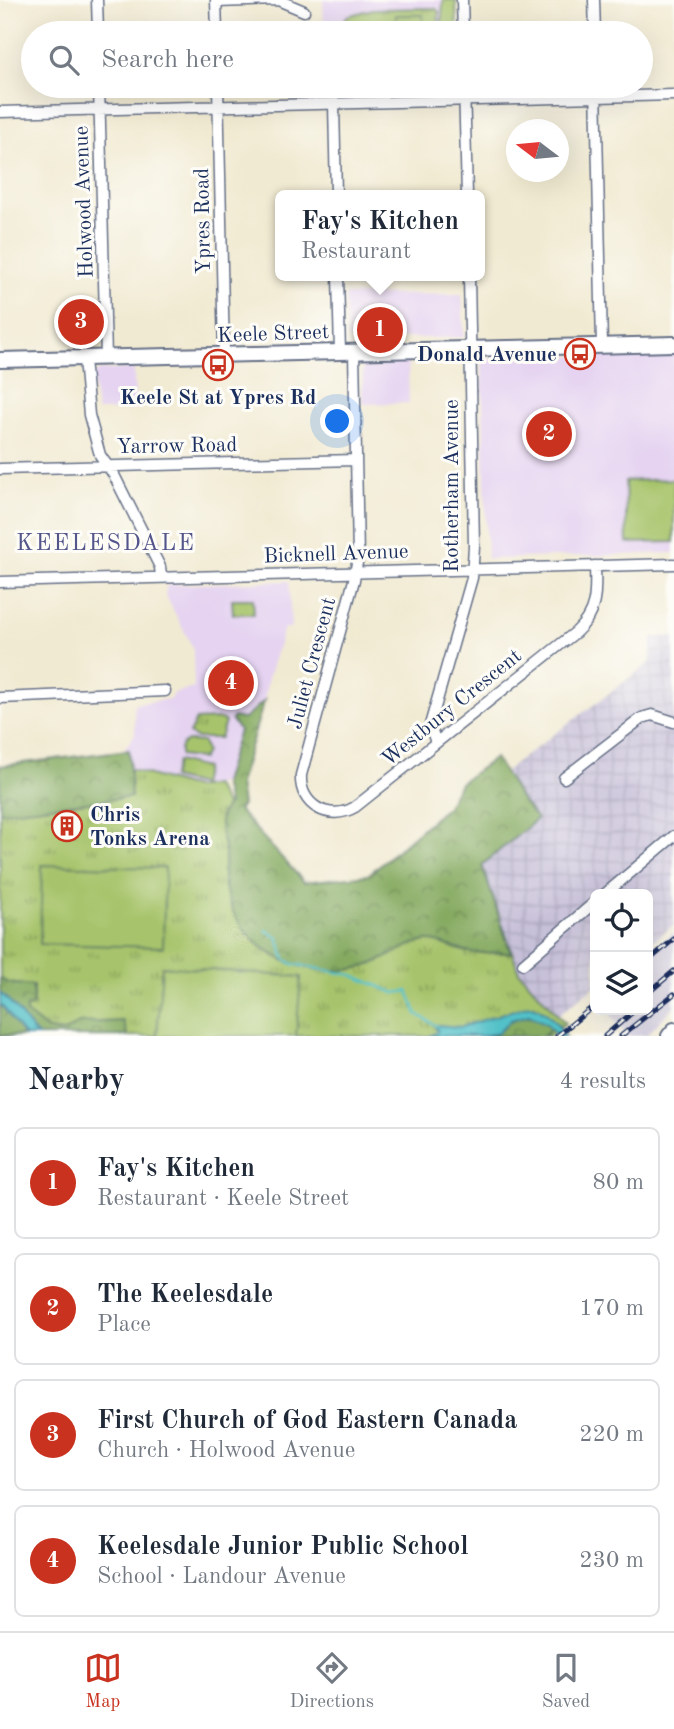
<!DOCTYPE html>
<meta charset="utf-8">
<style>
:root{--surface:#fff;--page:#f6f6f7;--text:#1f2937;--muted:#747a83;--line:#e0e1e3;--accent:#c8321e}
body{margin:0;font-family:"Old Standard TT",serif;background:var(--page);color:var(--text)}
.controls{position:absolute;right:21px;bottom:21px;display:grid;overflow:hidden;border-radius:10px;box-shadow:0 7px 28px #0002}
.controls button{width:63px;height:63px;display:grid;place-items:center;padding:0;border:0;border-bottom:2px solid var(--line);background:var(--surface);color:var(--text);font:35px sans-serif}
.compass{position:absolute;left:506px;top:119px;width:63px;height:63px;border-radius:50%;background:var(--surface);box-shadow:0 7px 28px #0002;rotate:286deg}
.you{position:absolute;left:338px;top:422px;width:24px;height:24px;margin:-18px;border:5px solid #fff;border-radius:50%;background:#1a73e8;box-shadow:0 0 0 10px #1a73e833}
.badge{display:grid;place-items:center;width:46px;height:46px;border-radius:50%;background:var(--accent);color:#fff;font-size:23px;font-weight:700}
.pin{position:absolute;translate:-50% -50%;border:4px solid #fff;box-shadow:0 2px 7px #0006}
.popup{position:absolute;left:275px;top:190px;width:210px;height:91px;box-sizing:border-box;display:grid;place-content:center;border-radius:10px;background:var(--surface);filter:drop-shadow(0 2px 5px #0005);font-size:23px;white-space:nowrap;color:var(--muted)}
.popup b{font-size:26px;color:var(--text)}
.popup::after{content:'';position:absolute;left:50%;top:100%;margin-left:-14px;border:14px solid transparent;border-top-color:var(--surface)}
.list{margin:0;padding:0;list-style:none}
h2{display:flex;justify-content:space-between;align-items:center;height:91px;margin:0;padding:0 28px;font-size:30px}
h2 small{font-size:23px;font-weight:400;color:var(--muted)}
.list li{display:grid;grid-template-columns:46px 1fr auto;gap:21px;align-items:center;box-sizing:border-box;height:112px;margin:0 14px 14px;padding:0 14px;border:2px solid var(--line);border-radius:10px}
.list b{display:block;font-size:26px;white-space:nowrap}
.list p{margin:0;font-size:23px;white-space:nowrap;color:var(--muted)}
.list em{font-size:23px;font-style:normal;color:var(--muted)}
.icon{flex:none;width:38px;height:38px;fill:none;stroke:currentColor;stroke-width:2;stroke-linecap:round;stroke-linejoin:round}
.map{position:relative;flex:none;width:674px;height:1036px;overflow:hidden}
.search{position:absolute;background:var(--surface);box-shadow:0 7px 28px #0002;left:21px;right:21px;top:21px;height:77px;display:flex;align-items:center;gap:18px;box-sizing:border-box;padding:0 24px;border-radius:38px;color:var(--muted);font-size:26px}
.sheet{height:595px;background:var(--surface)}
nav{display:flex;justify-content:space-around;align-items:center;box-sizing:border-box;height:98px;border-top:2px solid var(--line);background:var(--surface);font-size:19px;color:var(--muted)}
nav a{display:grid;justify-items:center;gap:4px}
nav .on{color:var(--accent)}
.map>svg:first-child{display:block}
.built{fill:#e5d3f1}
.industrial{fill:url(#industrial-grid)}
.railway{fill:#c7c0d9}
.grass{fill:url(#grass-tufts);stroke:#617a65;stroke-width:2}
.forest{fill:url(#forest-crowns);stroke:#506c5f;stroke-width:2}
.pitch{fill:#a7c46c;stroke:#617a65;stroke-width:2}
.water{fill:#53c1c8;stroke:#377893;stroke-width:2}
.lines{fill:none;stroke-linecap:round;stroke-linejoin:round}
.stream{stroke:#53c1c8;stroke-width:2.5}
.street-casing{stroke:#667087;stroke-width:13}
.secondary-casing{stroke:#667087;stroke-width:18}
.street{stroke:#fff;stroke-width:10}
.secondary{stroke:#fff;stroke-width:14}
.rail-casing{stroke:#1b2f5e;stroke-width:5}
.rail{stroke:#fdfcf7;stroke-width:2.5;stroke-dasharray:8;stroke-linecap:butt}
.labels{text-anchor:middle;stroke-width:6;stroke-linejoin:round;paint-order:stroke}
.street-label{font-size:21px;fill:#1b2f5e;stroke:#fdfcf7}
.poi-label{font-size:21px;font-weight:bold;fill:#1b2f5e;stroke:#fdfcf7;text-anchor:end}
.neighbourhood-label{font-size:23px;letter-spacing:2px;fill:#53558b;stroke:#fdfcf7}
</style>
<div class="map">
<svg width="674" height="1036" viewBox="0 0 674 1036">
<defs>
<pattern id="industrial-grid" width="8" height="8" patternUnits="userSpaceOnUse" patternTransform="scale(1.75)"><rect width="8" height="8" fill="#c7c0d9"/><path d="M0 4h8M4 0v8" fill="none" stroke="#aaa5bd"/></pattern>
<pattern id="grass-tufts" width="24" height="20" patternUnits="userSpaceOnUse" patternTransform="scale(1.75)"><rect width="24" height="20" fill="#a7c46c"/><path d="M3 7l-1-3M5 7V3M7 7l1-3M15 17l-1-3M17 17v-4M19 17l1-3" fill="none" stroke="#87a05c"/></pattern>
<pattern id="forest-crowns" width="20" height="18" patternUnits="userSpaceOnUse" patternTransform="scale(1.75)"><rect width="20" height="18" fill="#85aa60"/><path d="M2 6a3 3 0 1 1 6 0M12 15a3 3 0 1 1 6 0" fill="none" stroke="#6c8b52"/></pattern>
</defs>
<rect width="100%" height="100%" fill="#fdfcf7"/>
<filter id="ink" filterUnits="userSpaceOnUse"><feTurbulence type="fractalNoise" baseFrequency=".0143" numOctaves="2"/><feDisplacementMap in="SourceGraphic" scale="14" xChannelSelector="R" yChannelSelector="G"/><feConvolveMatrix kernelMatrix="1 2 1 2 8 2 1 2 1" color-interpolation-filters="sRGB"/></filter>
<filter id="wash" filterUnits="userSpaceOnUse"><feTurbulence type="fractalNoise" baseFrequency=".00686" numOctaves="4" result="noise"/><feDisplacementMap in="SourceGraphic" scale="28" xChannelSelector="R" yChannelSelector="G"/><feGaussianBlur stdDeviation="1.57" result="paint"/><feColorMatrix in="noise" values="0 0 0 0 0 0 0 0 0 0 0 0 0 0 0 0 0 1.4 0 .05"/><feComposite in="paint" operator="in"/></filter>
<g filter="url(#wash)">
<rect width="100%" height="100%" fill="#f1ead2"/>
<!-- built -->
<path class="built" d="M 323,0 L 456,0 L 457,33 L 324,33 Z
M 462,294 L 464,337 L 347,340 L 345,295 Z
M 674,353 L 674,553 L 487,559 L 482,359 Z
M 408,362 L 409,403 L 362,404 L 363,365 L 367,363 Z
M 134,369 L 135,410 L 97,411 L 92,375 L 100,370 Z
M 289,581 L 291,628 L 284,628 L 268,678 L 264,701 L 244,719 L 234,717 L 232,720 L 239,730 L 223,783 L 194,788 L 126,768 L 122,752 L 135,734 L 134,704 L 170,699 L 174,693 L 194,688 L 193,648 L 165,594 L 167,585 Z"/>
<!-- industrial -->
<path class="industrial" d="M 652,637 L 674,637 L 674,925 L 648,945 L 648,894 L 595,894 L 595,986 L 558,1015 L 519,973 L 482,865 L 537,819 L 522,801 L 505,771 L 651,662 Z"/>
<!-- railway -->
<path class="railway" d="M 674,932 L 674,1006 L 646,1036 L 627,1036 L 607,1010 L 648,1010 L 648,953 Z"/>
<!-- grass -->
<path class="grass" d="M 443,0 L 456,0 L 457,33 L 441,33 Z
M 435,8 L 439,12 L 438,33 L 341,33 L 340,28 L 347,16 L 373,9 Z
M 284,86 L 326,86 L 326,93 L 284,94 Z
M 337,86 L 458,86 L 455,90 L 346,93 L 346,89 L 359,89 L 359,87 Z
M 232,599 L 253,599 L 254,614 L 233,614 Z
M 221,719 L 225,722 L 220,738 L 196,738 L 189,734 L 196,720 Z
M 188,741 L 203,742 L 206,752 L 202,759 L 181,756 C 178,751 181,743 188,741 Z
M 126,768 L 194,788 L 214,785 L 280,893 L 482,865 L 519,972 L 565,1023 L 550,1036 L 0,1036 L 0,803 Z"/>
<!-- forest -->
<path class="forest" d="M 264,701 L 239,784 L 242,805 L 238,810 L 304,882 L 368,875 L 446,808 L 460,783 L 495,758 L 522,801 L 537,819 L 482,865 L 511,953 C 497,952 482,954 468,952 C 455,950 440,940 427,941 C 404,944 385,962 363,967 C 307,981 243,954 227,896 C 226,889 223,882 223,875 C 223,868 226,861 225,854 C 223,836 213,819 228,804 L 223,783 L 239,730 L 231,720 L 233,717 L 244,719 Z
M 129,750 L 131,797 L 0,812 L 0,766 Z
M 0,978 L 8,983 L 33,986 L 33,1005 L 26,1008 L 26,1013 L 48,1030 L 64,1032 L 79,1023 L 123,1021 L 128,1036 L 38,1036 C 24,1023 16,1004 0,993 Z
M 0,1004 C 10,1014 16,1026 25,1036 L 0,1035 Z
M 529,1015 L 542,1020 L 552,1029 L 544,1036 L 483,1036 L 498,1033 L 511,1020 Z"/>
<!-- pitch -->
<path class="pitch" d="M 396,15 L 423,15 L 423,33 L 396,33 Z
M 354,22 L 367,25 L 382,33 L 345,33 L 344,23 Z
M 674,479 L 674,542 L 627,543 L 625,481 Z
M 177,761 L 205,768 L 201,785 L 172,778 Z
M 42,865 L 165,868 L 163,947 L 40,944 Z
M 162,966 L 301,977 L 296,1036 L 157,1036 Z"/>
<!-- water -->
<path class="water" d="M 0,993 C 16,1004 24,1023 38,1036 L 25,1036 C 15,1026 10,1014 0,1004 Z
M 529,1005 C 546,1009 557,1022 565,1036 L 557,1036 L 547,1024 L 529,1015 L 511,1020 L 498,1033 L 483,1036 L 430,1036 L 437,1032 L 437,1029 L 435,1028 L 437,1025 L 461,1027 Z"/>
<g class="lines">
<!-- stream -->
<path class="stream" d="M 266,930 L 278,938 L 285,959 L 293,964 L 352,975 L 395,993 L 408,991 L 417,1014 L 437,1026"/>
</g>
</g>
<g filter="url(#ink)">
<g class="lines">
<!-- street casing -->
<g class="street-casing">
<path id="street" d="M 97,0 L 98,33
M 216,0 L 217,33
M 462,0 L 463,33
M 594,0 L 595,33
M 216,2 L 278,0 L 304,11
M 99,86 L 106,358
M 218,86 L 224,355
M 464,86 L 467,195
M 596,86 L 602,345
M 334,104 L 336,195
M 0,112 L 674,95
M 338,276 L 340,352
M 354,352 L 358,557 L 354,580 L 301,775 C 299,806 330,822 355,807 L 576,632 C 597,613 596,593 595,566
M 84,359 L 89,415 L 100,455 L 114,475 L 160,567 L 161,577
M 0,469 L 356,460
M 0,582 L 674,564
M 0,698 L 165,691
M 436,743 L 430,725 L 472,578 L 474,546 L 469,276
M 564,778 L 642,718 L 652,715 L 674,722
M 605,894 L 674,836
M 523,964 L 595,902"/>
</g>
<!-- secondary casing -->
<g class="secondary-casing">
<path id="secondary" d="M 0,360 L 674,344
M 669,1036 L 674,1030"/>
</g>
<!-- street -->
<use href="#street" class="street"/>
<!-- secondary -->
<use href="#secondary" class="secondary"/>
<!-- rail casing -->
<g class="rail-casing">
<path id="rail" d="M 648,961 L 674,939
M 648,993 L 674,971
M 557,1036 L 595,1005
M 605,1036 L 635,1010
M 621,1036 L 674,994"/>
</g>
<!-- rail -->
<use href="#rail" class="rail"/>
</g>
</g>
<!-- icons -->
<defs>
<g id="bus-ring" transform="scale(1.575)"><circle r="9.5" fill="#fdfcf7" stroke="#c8321e" stroke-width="1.5"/><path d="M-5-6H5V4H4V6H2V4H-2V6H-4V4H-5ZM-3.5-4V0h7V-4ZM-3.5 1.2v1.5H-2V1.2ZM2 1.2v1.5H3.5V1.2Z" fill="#c8321e"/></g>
<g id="building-ring" transform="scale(1.575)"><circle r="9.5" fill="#fdfcf7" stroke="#c8321e" stroke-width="1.5"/><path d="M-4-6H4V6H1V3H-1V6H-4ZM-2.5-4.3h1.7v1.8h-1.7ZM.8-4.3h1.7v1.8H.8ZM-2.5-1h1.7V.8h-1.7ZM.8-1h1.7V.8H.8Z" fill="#c8321e"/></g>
</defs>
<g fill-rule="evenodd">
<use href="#bus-ring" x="580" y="354"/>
<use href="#bus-ring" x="218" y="365"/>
<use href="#building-ring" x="67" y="826"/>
</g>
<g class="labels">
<!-- street labels -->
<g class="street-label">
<text transform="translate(83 202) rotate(-92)" y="7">Holwood Avenue</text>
<text transform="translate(202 221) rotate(-91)" y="7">Ypres Road</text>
<text transform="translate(273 333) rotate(-2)" y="7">Keele Street</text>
<text transform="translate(177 445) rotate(-1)" y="7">Yarrow Road</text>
<text transform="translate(451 486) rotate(-90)" y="7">Rotherham Avenue</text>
<text transform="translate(336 553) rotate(-2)" y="7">Bicknell Avenue</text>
<text transform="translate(311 663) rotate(-75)" y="7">Juliet Crescent</text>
<text transform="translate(451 707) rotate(-39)" y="7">Westbury Crescent</text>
</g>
<!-- poi labels -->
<g class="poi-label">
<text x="557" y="361">Donald Avenue</text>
<text x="218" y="404" text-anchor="middle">Keele St at Ypres Rd</text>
<text x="90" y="821" text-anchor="start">Chris<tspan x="90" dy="24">Tonks Arena</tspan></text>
</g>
<!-- neighbourhood labels -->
<g class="neighbourhood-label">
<text x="106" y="550">KEELESDALE</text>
</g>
</g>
</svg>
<div class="controls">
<button><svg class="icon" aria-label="locate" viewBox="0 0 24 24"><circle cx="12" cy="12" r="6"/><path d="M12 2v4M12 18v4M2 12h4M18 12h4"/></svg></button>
<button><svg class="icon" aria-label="layers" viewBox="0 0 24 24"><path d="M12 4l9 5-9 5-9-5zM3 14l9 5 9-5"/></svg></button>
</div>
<svg class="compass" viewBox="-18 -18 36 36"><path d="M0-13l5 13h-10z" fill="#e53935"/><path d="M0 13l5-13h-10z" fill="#747a83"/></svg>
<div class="you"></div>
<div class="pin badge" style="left:380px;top:330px">1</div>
<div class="popup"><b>Fay's Kitchen</b>Restaurant</div>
<div class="pin badge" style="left:549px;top:434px">2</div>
<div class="pin badge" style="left:81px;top:322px">3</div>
<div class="pin badge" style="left:231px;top:683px">4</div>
<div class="search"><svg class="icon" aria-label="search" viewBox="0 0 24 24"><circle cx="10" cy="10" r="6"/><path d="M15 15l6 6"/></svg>Search here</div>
</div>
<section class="sheet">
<h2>Nearby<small>4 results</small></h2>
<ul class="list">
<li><span class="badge">1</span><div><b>Fay's Kitchen</b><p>Restaurant · Keele Street</p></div><em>80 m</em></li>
<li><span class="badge">2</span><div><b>The Keelesdale</b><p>Place</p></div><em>170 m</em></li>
<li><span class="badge">3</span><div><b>First Church of God Eastern Canada</b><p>Church · Holwood Avenue</p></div><em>220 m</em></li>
<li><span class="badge">4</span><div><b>Keelesdale Junior Public School</b><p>School · Landour Avenue</p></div><em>230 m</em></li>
</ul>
</section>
<nav>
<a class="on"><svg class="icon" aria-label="map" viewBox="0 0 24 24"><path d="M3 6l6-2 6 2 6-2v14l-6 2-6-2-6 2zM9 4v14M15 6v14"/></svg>Map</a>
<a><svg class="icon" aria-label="directions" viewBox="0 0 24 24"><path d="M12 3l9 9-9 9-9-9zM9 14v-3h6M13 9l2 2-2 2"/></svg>Directions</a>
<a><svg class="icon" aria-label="saved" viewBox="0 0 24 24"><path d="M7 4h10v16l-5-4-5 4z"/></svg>Saved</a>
</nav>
